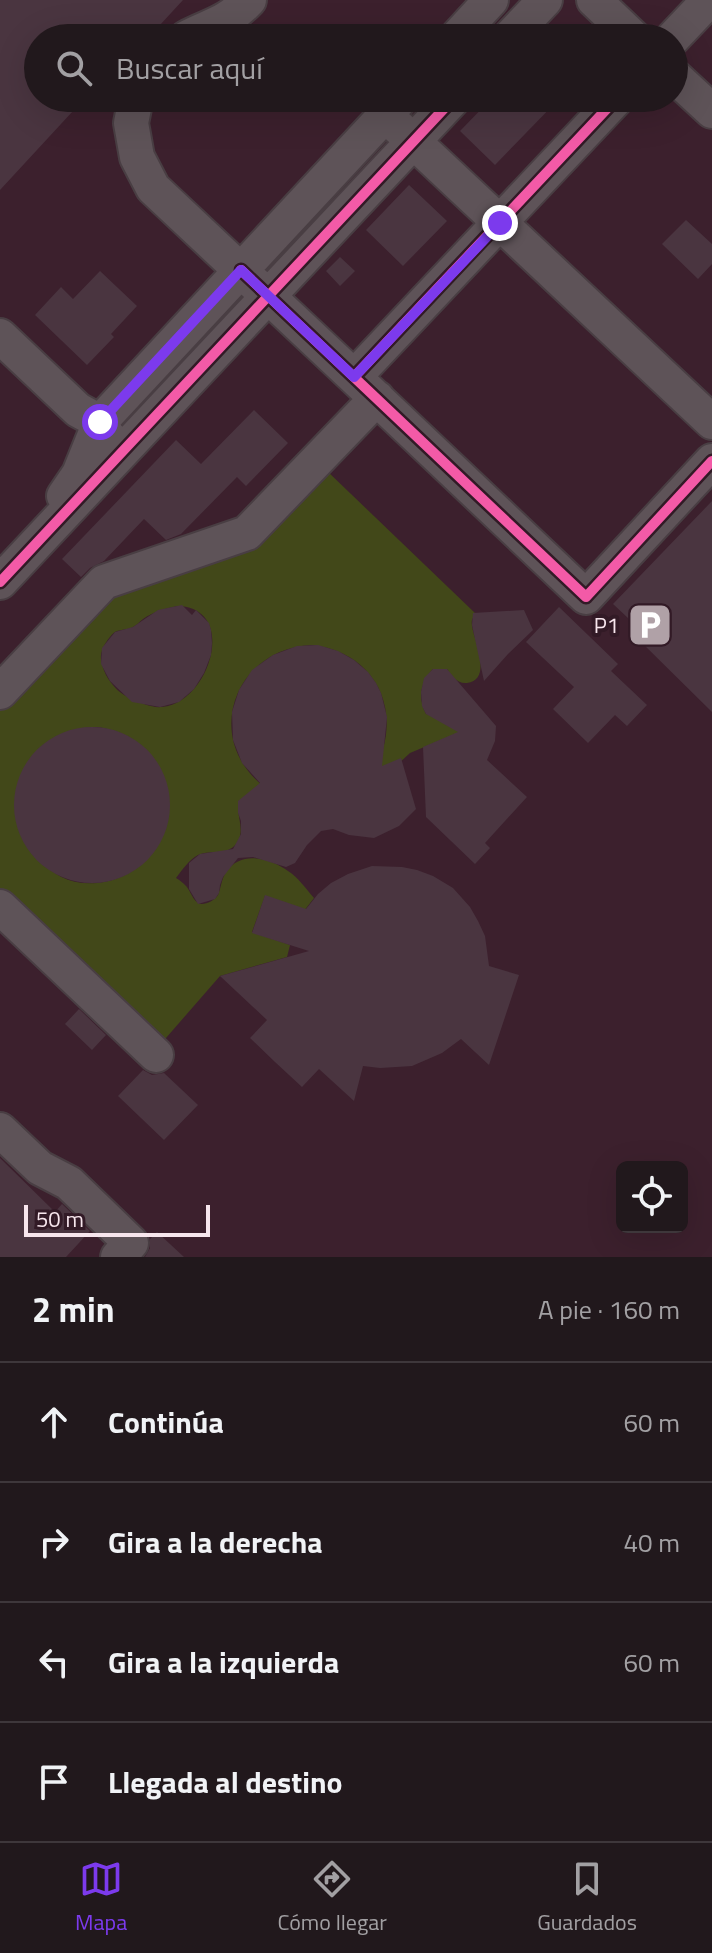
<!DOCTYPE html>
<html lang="es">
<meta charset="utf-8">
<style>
:root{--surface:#21181c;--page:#292125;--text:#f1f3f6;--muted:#a2a0a3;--line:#3e373b;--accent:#7c3aed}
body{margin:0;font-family:"Titillium Web",sans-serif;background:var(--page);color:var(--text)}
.controls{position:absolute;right:24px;bottom:24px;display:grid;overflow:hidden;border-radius:12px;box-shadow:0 8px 32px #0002}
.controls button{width:72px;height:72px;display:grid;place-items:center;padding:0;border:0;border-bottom:2px solid var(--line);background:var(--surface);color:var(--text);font:40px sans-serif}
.scale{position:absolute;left:24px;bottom:20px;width:186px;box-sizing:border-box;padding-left:8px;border:4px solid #f7e6ed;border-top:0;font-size:22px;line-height:28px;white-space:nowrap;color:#f7e6ed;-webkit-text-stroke:6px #321a26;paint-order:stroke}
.stop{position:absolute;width:24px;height:24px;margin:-18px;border:6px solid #7c3aed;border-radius:50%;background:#fff}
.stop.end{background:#7c3aed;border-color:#fff;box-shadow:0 2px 8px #0008}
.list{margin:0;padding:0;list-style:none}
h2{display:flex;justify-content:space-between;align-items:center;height:104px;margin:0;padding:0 32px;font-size:34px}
h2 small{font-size:26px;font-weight:400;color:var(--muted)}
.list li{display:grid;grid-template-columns:52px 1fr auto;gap:24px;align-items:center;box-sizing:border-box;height:120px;padding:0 32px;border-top:2px solid var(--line)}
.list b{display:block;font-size:30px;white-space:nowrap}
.list em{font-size:26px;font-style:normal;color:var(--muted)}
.icon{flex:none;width:44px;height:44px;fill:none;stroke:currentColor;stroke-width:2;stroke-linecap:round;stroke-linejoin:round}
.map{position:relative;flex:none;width:712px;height:1257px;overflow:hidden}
.search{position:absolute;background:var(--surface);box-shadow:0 8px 32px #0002;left:24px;right:24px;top:24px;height:88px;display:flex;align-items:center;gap:20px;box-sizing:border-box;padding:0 28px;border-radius:44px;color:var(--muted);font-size:30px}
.sheet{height:584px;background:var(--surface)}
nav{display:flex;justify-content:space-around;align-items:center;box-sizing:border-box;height:112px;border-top:2px solid var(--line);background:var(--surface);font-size:22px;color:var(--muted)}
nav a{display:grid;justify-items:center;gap:4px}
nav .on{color:var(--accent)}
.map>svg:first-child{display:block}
.built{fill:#3c202d;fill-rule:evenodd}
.green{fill:#424819;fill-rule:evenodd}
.building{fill:#4a3540}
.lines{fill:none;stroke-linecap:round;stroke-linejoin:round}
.minor-casing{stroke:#493e43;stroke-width:38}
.minor{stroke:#5e5358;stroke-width:34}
.cycleway-casing{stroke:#321a26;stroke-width:15}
.cycleway{stroke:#f35aa7;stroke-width:10}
.route{stroke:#7c3aed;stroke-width:10}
.labels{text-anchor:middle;stroke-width:8;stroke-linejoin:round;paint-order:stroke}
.poi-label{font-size:22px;fill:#f7e6ed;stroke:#321a26;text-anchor:end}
</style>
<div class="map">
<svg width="712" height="1257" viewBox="0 0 712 1257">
<rect width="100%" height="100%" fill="#2c2026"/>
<!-- built -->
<path class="built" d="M 0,0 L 712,0 L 712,1257 L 0,1257 ZM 38,38 L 674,38 L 674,98 L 38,98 ZM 622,1167 L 682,1167 L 682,1227 L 622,1227 Z"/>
<!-- green -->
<path class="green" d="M 326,470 L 475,613 C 473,619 471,619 472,626 C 474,640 493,680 467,683 C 457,684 452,676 447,669 L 433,669 C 421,682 417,697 426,714 L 479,724 L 410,753 L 398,764 L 246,796 C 229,805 247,826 238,841 C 229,857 212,849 198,855 C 189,860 182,870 176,878 C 180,880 183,883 186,886 C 191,891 193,903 202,904 C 207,904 215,900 218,895 C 221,888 221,880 226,872 C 241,850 270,858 288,871 C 298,877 306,889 314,898 L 304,911 L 298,907 L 265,896 L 252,932 L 290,945 L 287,957 L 220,976 L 159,1046 L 0,896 L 0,708 L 111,592 ZM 177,606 C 239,607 210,703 162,707 C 151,708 142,703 132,699 C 121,695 112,686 106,675 C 100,662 98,653 107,641 C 108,639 114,632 115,632 C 120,629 128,630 133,627 C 137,625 139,622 143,619 C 153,612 164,609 177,606 ZM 312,645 C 366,651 398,696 383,749 L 262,785 C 202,736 236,648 312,645 ZM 98,727 C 108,729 118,731 127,736 C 174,760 183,824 146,860 C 133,873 116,881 97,883 C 0,891 0,726 98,727 Z"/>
<!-- building -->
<path class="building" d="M 0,0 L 183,0 L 148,38 L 38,38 L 38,98 L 85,98 L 0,190 Z
M 492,98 L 560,98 L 495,165 L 460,131 Z
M 409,185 L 447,221 L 403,266 L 366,230 Z
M 686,220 L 712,244 L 712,264 L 698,279 L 662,244 Z
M 340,257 L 355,271 L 340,286 L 326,271 Z
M 100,271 L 137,306 L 111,334 L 114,337 L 87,365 L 35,315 L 61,287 L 73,299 Z
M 254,410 L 288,443 L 246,486 L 237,477 L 181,534 L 166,540 L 144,519 L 104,561 L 90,568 L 81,577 L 62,559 L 176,440 L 201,464 Z
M 712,501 L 712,712 L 637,638 L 643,632 L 613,604 Z
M 182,605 L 192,615 L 196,610 L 209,623 L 211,630 L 212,643 L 211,655 L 204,673 L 194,689 L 179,702 L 160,707 L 132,702 L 110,681 L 101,664 L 102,648 L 115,632 L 133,627 L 158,610 Z
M 559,607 L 618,664 L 611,671 L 647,705 L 627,726 L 615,715 L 588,743 L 553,709 L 574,687 L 526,642 Z
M 524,610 L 533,630 L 508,654 L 484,681 L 472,625 L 473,613 Z
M 318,645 L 338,651 L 354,660 L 368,672 L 376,683 L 381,693 L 387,717 L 382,766 L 401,758 L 416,809 L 399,826 L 374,838 L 349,835 L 333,829 L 321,831 L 307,845 L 295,863 L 286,867 L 253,857 L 238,858 L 223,877 L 220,885 L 219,893 L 215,899 L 198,904 L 189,889 L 189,863 L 200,854 L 233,849 L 241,834 L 241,821 L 238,813 L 238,801 L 260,783 L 242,763 L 233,740 L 232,712 L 239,690 L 252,670 L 273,655 L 297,646 Z
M 433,669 L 447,669 L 496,726 L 495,741 L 487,760 L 527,797 L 485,843 L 490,848 L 475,864 L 426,817 L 423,747 L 458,732 L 426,714 L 422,706 L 421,692 L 424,678 Z
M14 805a78 78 0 1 1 156 0a78 78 0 1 1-156 0Z
M 372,866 L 402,867 L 417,870 L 433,876 L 453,888 L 470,907 L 478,921 L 485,936 L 489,966 L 519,975 L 489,1065 L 461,1039 L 442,1053 L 412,1066 L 380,1068 L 363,1066 L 354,1101 L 319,1069 L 302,1087 L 275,1062 L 250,1038 L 267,1020 L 220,976 L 309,951 L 252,933 L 265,895 L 306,909 L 318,894 L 331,883 L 348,874 Z
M 79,1009 L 106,1035 L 92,1050 L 65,1024 Z
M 143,1070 L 152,1075 L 164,1073 L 198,1105 L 164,1140 L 118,1096 Z
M 0,1158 L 55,1212 L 62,1204 L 90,1231 L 66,1257 L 0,1257 Z
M 157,1232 L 184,1257 L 145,1257 L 150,1248 L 150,1239 Z"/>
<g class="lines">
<!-- minor casing -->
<g class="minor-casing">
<path id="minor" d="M 594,0 L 634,38
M 186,38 C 213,24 226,24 249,0
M 456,38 L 491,0
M 509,38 L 545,0
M 673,38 L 709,0
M 674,76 L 712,111
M 136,98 L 131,123 L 137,157 L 153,188 L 354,377 L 586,597 L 712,461
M 397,126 L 712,422
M 0,336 L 78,410 L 100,422 L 108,437 L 112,440
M 354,377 L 617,98
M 64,496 L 79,474 L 100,422 L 401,98
M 0,582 L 454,98
M 0,692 L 104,582 L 247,533 L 377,398
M 0,907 L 156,1055
M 0,1130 L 40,1168 L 69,1183 L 131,1243 L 118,1257"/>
</g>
<!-- minor -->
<use href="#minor" class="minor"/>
<!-- cycleway casing -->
<g class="cycleway-casing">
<path id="cycleway" d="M 241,270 L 586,597 L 712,461
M 354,377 L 617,98
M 0,582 L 454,98"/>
</g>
<!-- cycleway -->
<use href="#cycleway" class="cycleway"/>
</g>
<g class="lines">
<!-- route -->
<path class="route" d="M 100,422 L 241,270 L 354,377 L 500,223"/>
</g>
<!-- icons -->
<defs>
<g id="parking-square" transform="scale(2.3)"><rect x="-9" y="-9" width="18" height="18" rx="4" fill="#b0a1a7" stroke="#321a26"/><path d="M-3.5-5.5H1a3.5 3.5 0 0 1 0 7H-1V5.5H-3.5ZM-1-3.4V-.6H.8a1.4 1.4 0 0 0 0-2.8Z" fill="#fff"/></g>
</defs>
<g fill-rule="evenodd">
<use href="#parking-square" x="650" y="625"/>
</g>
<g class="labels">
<!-- poi labels -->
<g class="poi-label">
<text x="619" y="633">P1</text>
</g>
</g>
</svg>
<div class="controls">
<button><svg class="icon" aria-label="locate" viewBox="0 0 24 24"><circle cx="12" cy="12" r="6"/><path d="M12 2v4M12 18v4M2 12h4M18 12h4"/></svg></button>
</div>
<div class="scale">50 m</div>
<div class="stop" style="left:100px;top:422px"></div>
<div class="stop end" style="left:500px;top:223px"></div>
<div class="search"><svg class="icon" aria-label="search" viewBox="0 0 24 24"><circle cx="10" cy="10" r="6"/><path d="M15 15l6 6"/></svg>Buscar aquí</div>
</div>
<section class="sheet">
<h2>2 min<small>A pie · 160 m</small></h2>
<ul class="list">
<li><svg class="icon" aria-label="ahead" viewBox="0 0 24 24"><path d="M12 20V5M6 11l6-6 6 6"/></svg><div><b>Continúa</b></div><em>60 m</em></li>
<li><svg class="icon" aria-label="right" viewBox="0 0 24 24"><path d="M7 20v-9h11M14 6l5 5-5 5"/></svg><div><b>Gira a la derecha</b></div><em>40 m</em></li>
<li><svg class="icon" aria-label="left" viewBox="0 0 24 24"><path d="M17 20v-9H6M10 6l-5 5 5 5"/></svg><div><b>Gira a la izquierda</b></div><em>60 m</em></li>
<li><svg class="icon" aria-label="arrive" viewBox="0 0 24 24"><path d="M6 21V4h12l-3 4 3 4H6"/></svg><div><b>Llegada al destino</b></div></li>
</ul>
</section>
<nav>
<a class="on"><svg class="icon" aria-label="map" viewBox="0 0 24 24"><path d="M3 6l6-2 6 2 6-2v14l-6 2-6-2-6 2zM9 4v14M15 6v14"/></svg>Mapa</a>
<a><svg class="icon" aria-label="directions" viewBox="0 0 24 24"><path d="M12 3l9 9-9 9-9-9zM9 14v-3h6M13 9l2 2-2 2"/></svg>Cómo llegar</a>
<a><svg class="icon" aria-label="saved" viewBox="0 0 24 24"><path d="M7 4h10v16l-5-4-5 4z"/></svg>Guardados</a>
</nav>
